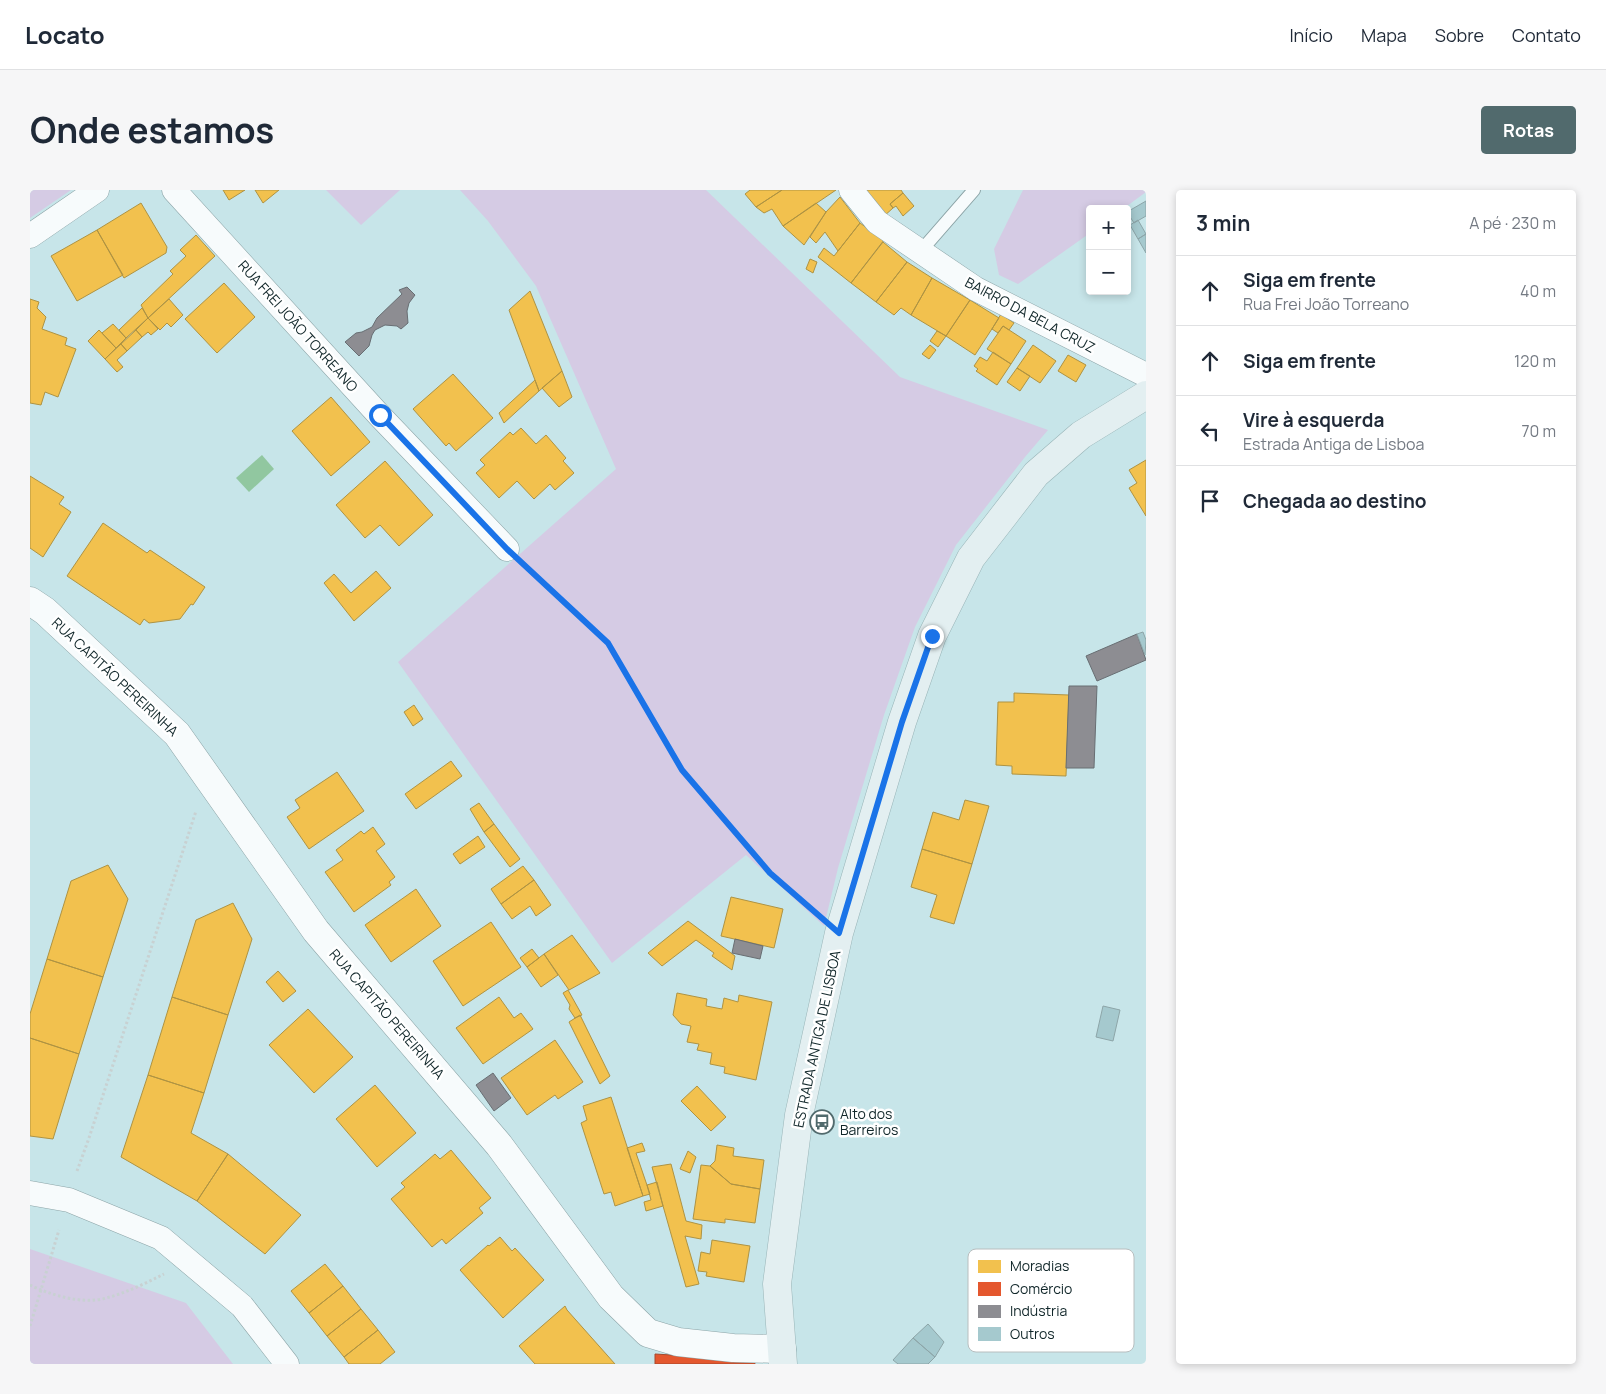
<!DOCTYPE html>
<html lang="pt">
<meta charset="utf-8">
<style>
:root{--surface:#fff;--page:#f6f6f7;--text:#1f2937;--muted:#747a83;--line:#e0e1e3;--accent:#516a6d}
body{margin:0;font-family:Manrope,sans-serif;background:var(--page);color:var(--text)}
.controls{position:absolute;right:15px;top:15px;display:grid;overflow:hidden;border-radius:5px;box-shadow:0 2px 8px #0003}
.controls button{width:45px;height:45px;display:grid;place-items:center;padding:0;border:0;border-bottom:1px solid var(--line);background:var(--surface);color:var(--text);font:25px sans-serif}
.stop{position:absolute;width:15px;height:15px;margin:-11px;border:4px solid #1a73e8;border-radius:50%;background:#fff}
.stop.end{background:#1a73e8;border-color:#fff;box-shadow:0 1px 5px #0008}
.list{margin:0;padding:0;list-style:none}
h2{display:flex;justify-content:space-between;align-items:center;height:65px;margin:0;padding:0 20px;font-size:21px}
h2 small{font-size:16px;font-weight:400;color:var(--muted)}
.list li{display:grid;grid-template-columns:32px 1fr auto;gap:15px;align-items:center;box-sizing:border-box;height:70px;padding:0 20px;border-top:1px solid var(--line)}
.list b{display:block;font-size:19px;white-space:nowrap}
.list p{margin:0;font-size:16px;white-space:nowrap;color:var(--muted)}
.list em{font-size:16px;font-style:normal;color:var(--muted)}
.icon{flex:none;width:28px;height:28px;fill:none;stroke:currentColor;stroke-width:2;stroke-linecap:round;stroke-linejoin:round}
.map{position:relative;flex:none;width:1116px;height:1174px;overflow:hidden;border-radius:5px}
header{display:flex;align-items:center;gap:30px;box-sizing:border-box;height:70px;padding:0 25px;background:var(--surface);border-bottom:1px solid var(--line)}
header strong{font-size:24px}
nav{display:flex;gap:28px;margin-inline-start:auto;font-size:18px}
.intro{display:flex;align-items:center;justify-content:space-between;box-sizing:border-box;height:120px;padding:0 30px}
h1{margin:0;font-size:35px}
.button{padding:12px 22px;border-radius:5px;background:var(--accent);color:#fff;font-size:18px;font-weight:700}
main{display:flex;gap:30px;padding:0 30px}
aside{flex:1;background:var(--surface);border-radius:5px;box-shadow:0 2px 8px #0003}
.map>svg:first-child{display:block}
.green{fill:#d5cbe4}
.water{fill:#91c7a0}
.homes{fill:#f2c14e;stroke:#ae9343}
.shops{fill:#e4572e;stroke:#a5492d}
.industry{fill:#8d8d92;stroke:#686e73}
.building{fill:#a5c9ce;stroke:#8da5a8}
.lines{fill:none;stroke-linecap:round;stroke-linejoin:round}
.service-casing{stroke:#8ca4a7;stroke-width:14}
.minor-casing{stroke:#8ca4a7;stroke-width:25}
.tertiary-casing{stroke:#8ca4a7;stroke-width:29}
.primary-casing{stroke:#98b4b7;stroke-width:29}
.path{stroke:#c8d1d2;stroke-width:3;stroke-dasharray:2.5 2.5;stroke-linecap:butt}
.service{stroke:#f7fbfc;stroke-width:12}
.minor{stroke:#f7fbfc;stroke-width:24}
.tertiary{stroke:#f7fbfc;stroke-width:28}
.primary{stroke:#e3eff1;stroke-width:28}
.route{stroke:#1a73e8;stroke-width:6}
.labels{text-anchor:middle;stroke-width:5;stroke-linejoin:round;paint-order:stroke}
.street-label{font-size:14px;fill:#11272a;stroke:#fff}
.poi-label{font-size:14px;fill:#11272a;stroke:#fff;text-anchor:start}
.key{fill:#fff;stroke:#b8bebf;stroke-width:1}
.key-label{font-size:14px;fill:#11272a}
</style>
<header>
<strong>Locato</strong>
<nav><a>Início</a><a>Mapa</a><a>Sobre</a><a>Contato</a></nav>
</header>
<div class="intro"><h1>Onde estamos</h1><a class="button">Rotas</a></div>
<main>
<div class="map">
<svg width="1116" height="1174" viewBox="0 0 1116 1174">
<rect width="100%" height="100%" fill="#c7e5e9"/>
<!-- green -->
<path class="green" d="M 0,0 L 41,0 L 0,28 Z
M 296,0 L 370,0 L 331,35 Z
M 430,0 L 676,0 L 870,187 L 1018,240 L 995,267 L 926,355 L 885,437 L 854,525 L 808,678 L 794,736 L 716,665 L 582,773 L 368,472 L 586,279 L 506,96 L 458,31 Z
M 993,0 L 1116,0 L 1116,2 L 1093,19 L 1060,19 L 1060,43 L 988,94 L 969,85 L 964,59 Z
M 0,1059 L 156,1113 L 203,1174 L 0,1174 Z"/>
<!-- water -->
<path class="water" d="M 232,265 L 244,279 L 219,302 L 206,288 Z"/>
<!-- homes -->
<path class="homes" d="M 193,0 L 215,0 L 199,10 Z
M 225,0 L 249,0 L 233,13 Z
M 720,0 L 752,0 L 726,17 L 715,4 Z
M 752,0 L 806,0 L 753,36 L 742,19 L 734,23 L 726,17 Z
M 831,0 L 871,0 L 873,3 L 860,14 L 863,18 L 853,27 Z
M 873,3 L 884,16 L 873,26 L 866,16 L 863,18 L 860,14 Z
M 810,7 L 830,33 L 808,61 L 795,42 L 786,53 L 780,47 L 796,22 Z
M 111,13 L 137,57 L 136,63 L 94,88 L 67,40 Z
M 786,13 L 796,22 L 774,55 L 753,36 Z
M 830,33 L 854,50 L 821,93 L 788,67 L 794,58 L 804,66 Z
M 67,40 L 93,85 L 47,111 L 21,66 Z
M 166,45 L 185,66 L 118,128 L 111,115 L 143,84 L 140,81 L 156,66 L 150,60 Z
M 853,52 L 877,72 L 846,112 L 821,93 Z
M 780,69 L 787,72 L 783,83 L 776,79 Z
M 877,72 L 902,88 L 881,125 L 871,118 L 864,125 L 846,112 Z
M 902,88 L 940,110 L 916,146 L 881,125 Z
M 194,93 L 225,127 L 187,163 L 155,129 Z
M 500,101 L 532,181 L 509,201 L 479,120 Z
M 0,109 L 9,112 L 7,118 L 16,127 L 12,139 L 37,148 L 35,155 L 46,159 L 28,207 L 15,202 L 11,215 L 0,213 Z
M 139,109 L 153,125 L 141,137 L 137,133 L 130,140 L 118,128 Z
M 940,110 L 969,128 L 945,165 L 916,146 Z
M 112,118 L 118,128 L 96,148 L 89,140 Z
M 971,124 L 984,133 L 979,140 L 973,136 L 968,143 L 962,139 Z
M 118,128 L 128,139 L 121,145 L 118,142 L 112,147 L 106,140 Z
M 83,134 L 96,148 L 86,158 L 72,143 Z
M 973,136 L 996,151 L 981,174 L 957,159 Z
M 69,140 L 86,158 L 75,169 L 58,151 Z
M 106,140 L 112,147 L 97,161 L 91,154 Z
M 907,141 L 916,146 L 908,157 L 900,151 Z
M 91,154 L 97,161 L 87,170 L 93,177 L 87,182 L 75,169 Z
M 900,155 L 906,160 L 899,169 L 892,164 Z
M 1003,155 L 1026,171 L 1010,193 L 987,178 Z
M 963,162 L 981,174 L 967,195 L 946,181 L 948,179 L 944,176 L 950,167 L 957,171 Z
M 1038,165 L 1056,175 L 1046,192 L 1028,181 Z
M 987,178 L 1000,186 L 990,201 L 977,192 Z
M 532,181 L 542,207 L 529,217 L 512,198 Z
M 423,184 L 463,228 L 426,261 L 419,253 L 416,256 L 383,219 Z
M 505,190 L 509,201 L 474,233 L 469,223 Z
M 301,207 L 340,252 L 301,286 L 262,241 Z
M 491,238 L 506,254 L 516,245 L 536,268 L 533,271 L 544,283 L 525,300 L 520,294 L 504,309 L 487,291 L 469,308 L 446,283 L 455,275 L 450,270 L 480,242 L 483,245 Z
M 1116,270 L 1116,326 L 1099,298 L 1107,293 L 1099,280 Z
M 355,271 L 403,325 L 369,356 L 350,335 L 335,348 L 306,315 Z
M 0,286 L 34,307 L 29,314 L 41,322 L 13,367 L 0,358 Z
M 73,333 L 117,363 L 120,360 L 175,397 L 163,415 L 161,414 L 150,429 L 119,433 L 114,429 L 110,435 L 37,386 Z
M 346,381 L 361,398 L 324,431 L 294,393 L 304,384 L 321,403 Z
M 984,503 L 1039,505 L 1036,586 L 982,584 L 982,576 L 966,575 L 968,512 L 984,512 Z
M 384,515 L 393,529 L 383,536 L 374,522 Z
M 421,571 L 432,586 L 386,619 L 375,604 Z
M 307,582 L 334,621 L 279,659 L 257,627 L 270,618 L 265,610 Z
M 935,610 L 959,616 L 942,674 L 892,659 L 903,622 L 929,630 Z
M 449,613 L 464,634 L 454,642 L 440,619 Z
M 464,634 L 490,669 L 480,677 L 454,642 Z
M 343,637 L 355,654 L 346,661 L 365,687 L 359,692 L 361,695 L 324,722 L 295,682 L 313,670 L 306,660 L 331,641 L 334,644 Z
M 448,646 L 455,657 L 430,674 L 423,664 Z
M 892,659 L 942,674 L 924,734 L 900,727 L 907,705 L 881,697 Z
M 78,675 L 98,709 L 73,787 L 17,769 L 41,691 Z
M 493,676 L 504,690 L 471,714 L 461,699 Z
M 504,690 L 521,715 L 506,726 L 500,716 L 482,729 L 471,714 Z
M 386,699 L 411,736 L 361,772 L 335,735 Z
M 701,707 L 753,719 L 744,758 L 691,746 Z
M 203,713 L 222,749 L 198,825 L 142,807 L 166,730 Z
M 658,731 L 705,766 L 702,780 L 682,766 L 684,763 L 666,750 L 632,776 L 618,763 Z
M 461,732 L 491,777 L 433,816 L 403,771 Z
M 542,745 L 570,783 L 539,800 L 514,764 Z
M 502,759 L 509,768 L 497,777 L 490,768 Z
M 514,764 L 528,785 L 511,797 L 497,777 Z
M 17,769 L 73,787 L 49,864 L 0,848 L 0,824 Z
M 248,781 L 266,801 L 253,812 L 236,792 Z
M 538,800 L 552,825 L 545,828 L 539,819 L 540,815 L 533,803 Z
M 647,803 L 677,809 L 676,816 L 692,819 L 694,808 L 708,812 L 709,805 L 742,812 L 726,890 L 694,883 L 695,877 L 680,874 L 682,863 L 667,860 L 669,854 L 657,852 L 661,836 L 651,834 L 643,825 Z
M 142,807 L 198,825 L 174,903 L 118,885 Z
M 469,807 L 484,828 L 491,823 L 503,839 L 453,874 L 426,838 Z
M 278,819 L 323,867 L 284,903 L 239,855 Z
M 550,825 L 580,886 L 570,894 L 539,832 Z
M 0,848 L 49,864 L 23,949 L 0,946 Z
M 525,850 L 553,892 L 528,909 L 525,905 L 497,925 L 471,888 Z
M 118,885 L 174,903 L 161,943 L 198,964 L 167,1011 L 91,967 Z
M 345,895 L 386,943 L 347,977 L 306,929 Z
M 667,896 L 696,927 L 681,941 L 651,911 Z
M 581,907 L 613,1006 L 585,1016 L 581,1002 L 574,1004 L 551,933 L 557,930 L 553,916 Z
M 612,953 L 615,961 L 606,963 L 620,1004 L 613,1006 L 597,958 Z
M 687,955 L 704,958 L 703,966 L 734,970 L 730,999 L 701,994 L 680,976 L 685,971 Z
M 421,960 L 461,1008 L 449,1018 L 453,1023 L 416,1054 L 412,1049 L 402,1057 L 361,1009 L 375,997 L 371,993 L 405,964 L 410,969 Z
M 658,961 L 666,967 L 660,983 L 650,979 Z
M 198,964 L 271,1025 L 235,1064 L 167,1011 Z
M 641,974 L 656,1031 L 672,1035 L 671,1049 L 655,1046 L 669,1094 L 656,1097 L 622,977 Z
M 671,975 L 680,976 L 701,994 L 730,999 L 725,1033 L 695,1029 L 695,1033 L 663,1029 Z
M 627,992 L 633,1016 L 616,1021 L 614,1012 L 621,1010 L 617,995 Z
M 470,1047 L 482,1061 L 485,1058 L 514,1090 L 473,1128 L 430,1080 L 458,1055 L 459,1056 Z
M 682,1050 L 720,1056 L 714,1092 L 676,1086 L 677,1082 L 668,1081 L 671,1062 L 680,1064 Z
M 295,1074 L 313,1096 L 279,1123 L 261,1101 Z
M 313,1096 L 331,1119 L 297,1146 L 279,1123 Z
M 535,1116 L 537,1120 L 585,1174 L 505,1174 L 489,1156 Z
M 331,1119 L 348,1140 L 314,1167 L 297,1146 Z
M 348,1140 L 365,1162 L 350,1174 L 319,1174 L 314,1167 Z"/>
<!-- shops -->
<path class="shops" d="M 625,1164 L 724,1170 L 725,1174 L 625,1174 Z"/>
<!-- industry -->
<path class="industry" d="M 377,97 L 385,105 L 379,113 L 377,121 L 378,133 L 371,139 L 367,136 L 355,135 L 345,140 L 342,145 L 339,156 L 329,166 L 315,152 L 326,143 L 332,142 L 342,137 L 347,128 L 372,104 L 369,100 Z
M 1107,444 L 1116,470 L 1067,491 L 1056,466 Z
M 1039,496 L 1067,496 L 1064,578 L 1036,578 Z
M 705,749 L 733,756 L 730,769 L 702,763 Z
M 463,883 L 481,908 L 464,921 L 446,895 Z"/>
<!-- building -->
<path class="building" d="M 1116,11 L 1116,26 L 1104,33 L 1097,22 Z
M 1108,30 L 1116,44 L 1108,49 L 1100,35 Z
M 1116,44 L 1116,63 L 1108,49 Z
M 1113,442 L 1116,450 L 1115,465 L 1107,444 Z
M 1073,816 L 1090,820 L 1083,851 L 1066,847 Z
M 898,1134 L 914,1152 L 905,1167 L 883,1148 Z
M 883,1148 L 905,1167 L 898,1174 L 868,1174 L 863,1170 Z"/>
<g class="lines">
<!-- service casing -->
<g class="service-casing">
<path id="service" d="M 890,62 L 944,0"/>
</g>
<!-- minor casing -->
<g class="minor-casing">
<path id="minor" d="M 144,0 L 349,225 L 477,359
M 821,0 L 847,32 L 946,99 L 1116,185
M 0,46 L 67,0
M 0,1003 L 39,1010 L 131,1048 L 212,1116 L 257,1174"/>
</g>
<!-- tertiary casing -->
<g class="tertiary-casing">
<path id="tertiary" d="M 0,411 L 15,421 L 147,544 L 286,741 L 469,955 L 581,1107 L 618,1143 L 648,1152 L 703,1158 L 752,1159"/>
</g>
<!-- primary casing -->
<g class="primary-casing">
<path id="primary" d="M 753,1174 L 747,1094 L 769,925 L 809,743 L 872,532 L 902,446 L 941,368 L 1006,284 L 1051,245 L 1116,205"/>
</g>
<!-- path -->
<path class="path" d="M 495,376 L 578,453 L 652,580 L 740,683 L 786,723
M 47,981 L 59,948 L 166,621
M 0,1095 C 20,1105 54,1115 76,1108 C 96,1103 116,1093 134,1084
M 0,1136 L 29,1040"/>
<!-- service -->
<use href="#service" class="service"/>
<!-- minor -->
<use href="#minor" class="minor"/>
<!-- tertiary -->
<use href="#tertiary" class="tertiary"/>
<!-- primary -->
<use href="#primary" class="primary"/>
</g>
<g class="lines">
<!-- route -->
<path class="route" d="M 350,225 L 477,359 L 578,453 L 652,580 L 740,683 L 809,743 L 872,532 L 902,446"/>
</g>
<!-- icons -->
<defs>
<g id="bus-ring" transform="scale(1.25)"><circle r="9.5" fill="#fff" stroke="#516a6d" stroke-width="1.5"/><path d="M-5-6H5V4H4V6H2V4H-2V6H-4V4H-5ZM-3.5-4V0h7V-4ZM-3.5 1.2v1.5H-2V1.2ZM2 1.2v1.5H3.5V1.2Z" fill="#516a6d"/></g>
</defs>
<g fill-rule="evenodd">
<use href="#bus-ring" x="792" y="932"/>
</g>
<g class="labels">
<!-- street labels -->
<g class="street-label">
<text transform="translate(1000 125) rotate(28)" y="5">BAIRRO DA BELA CRUZ</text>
<text transform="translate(268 136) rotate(48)" y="5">RUA FREI JOÃO TORREANO</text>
<text transform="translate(85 487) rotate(43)" y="5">RUA CAPITÃO PEREIRINHA</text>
<text transform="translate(357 824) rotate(49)" y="5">RUA CAPITÃO PEREIRINHA</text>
<text transform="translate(787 849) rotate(-78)" y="5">ESTRADA ANTIGA DE LISBOA</text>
</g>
<!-- poi labels -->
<g class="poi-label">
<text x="810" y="929">Alto dos<tspan x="810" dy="16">Barreiros</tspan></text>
</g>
</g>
<!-- legend -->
<rect x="938" y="1059" width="166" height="103" rx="8" class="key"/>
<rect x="948" y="1070" width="23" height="13" fill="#f2c14e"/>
<rect x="948" y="1092" width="23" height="14" fill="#e4572e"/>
<rect x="948" y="1115" width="23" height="13" fill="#8d8d92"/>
<rect x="948" y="1137" width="23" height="14" fill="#a5c9ce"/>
<g class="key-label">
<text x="980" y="1081">Moradias</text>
<text x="980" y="1104">Comércio</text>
<text x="980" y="1126">Indústria</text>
<text x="980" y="1149">Outros</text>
</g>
</svg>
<div class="controls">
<button>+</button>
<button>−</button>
</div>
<div class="stop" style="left:350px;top:225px"></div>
<div class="stop end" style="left:902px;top:446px"></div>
</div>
<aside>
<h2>3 min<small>A pé · 230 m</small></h2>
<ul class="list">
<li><svg class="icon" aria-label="ahead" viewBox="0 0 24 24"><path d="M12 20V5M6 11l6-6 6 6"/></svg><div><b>Siga em frente</b><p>Rua Frei João Torreano</p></div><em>40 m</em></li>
<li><svg class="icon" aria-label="ahead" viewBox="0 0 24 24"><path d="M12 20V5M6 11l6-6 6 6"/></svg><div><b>Siga em frente</b></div><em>120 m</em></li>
<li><svg class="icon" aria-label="left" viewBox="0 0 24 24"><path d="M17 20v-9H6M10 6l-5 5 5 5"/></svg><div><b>Vire à esquerda</b><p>Estrada Antiga de Lisboa</p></div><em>70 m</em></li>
<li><svg class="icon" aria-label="arrive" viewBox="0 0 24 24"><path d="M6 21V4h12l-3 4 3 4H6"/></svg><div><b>Chegada ao destino</b></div></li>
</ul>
</aside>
</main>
